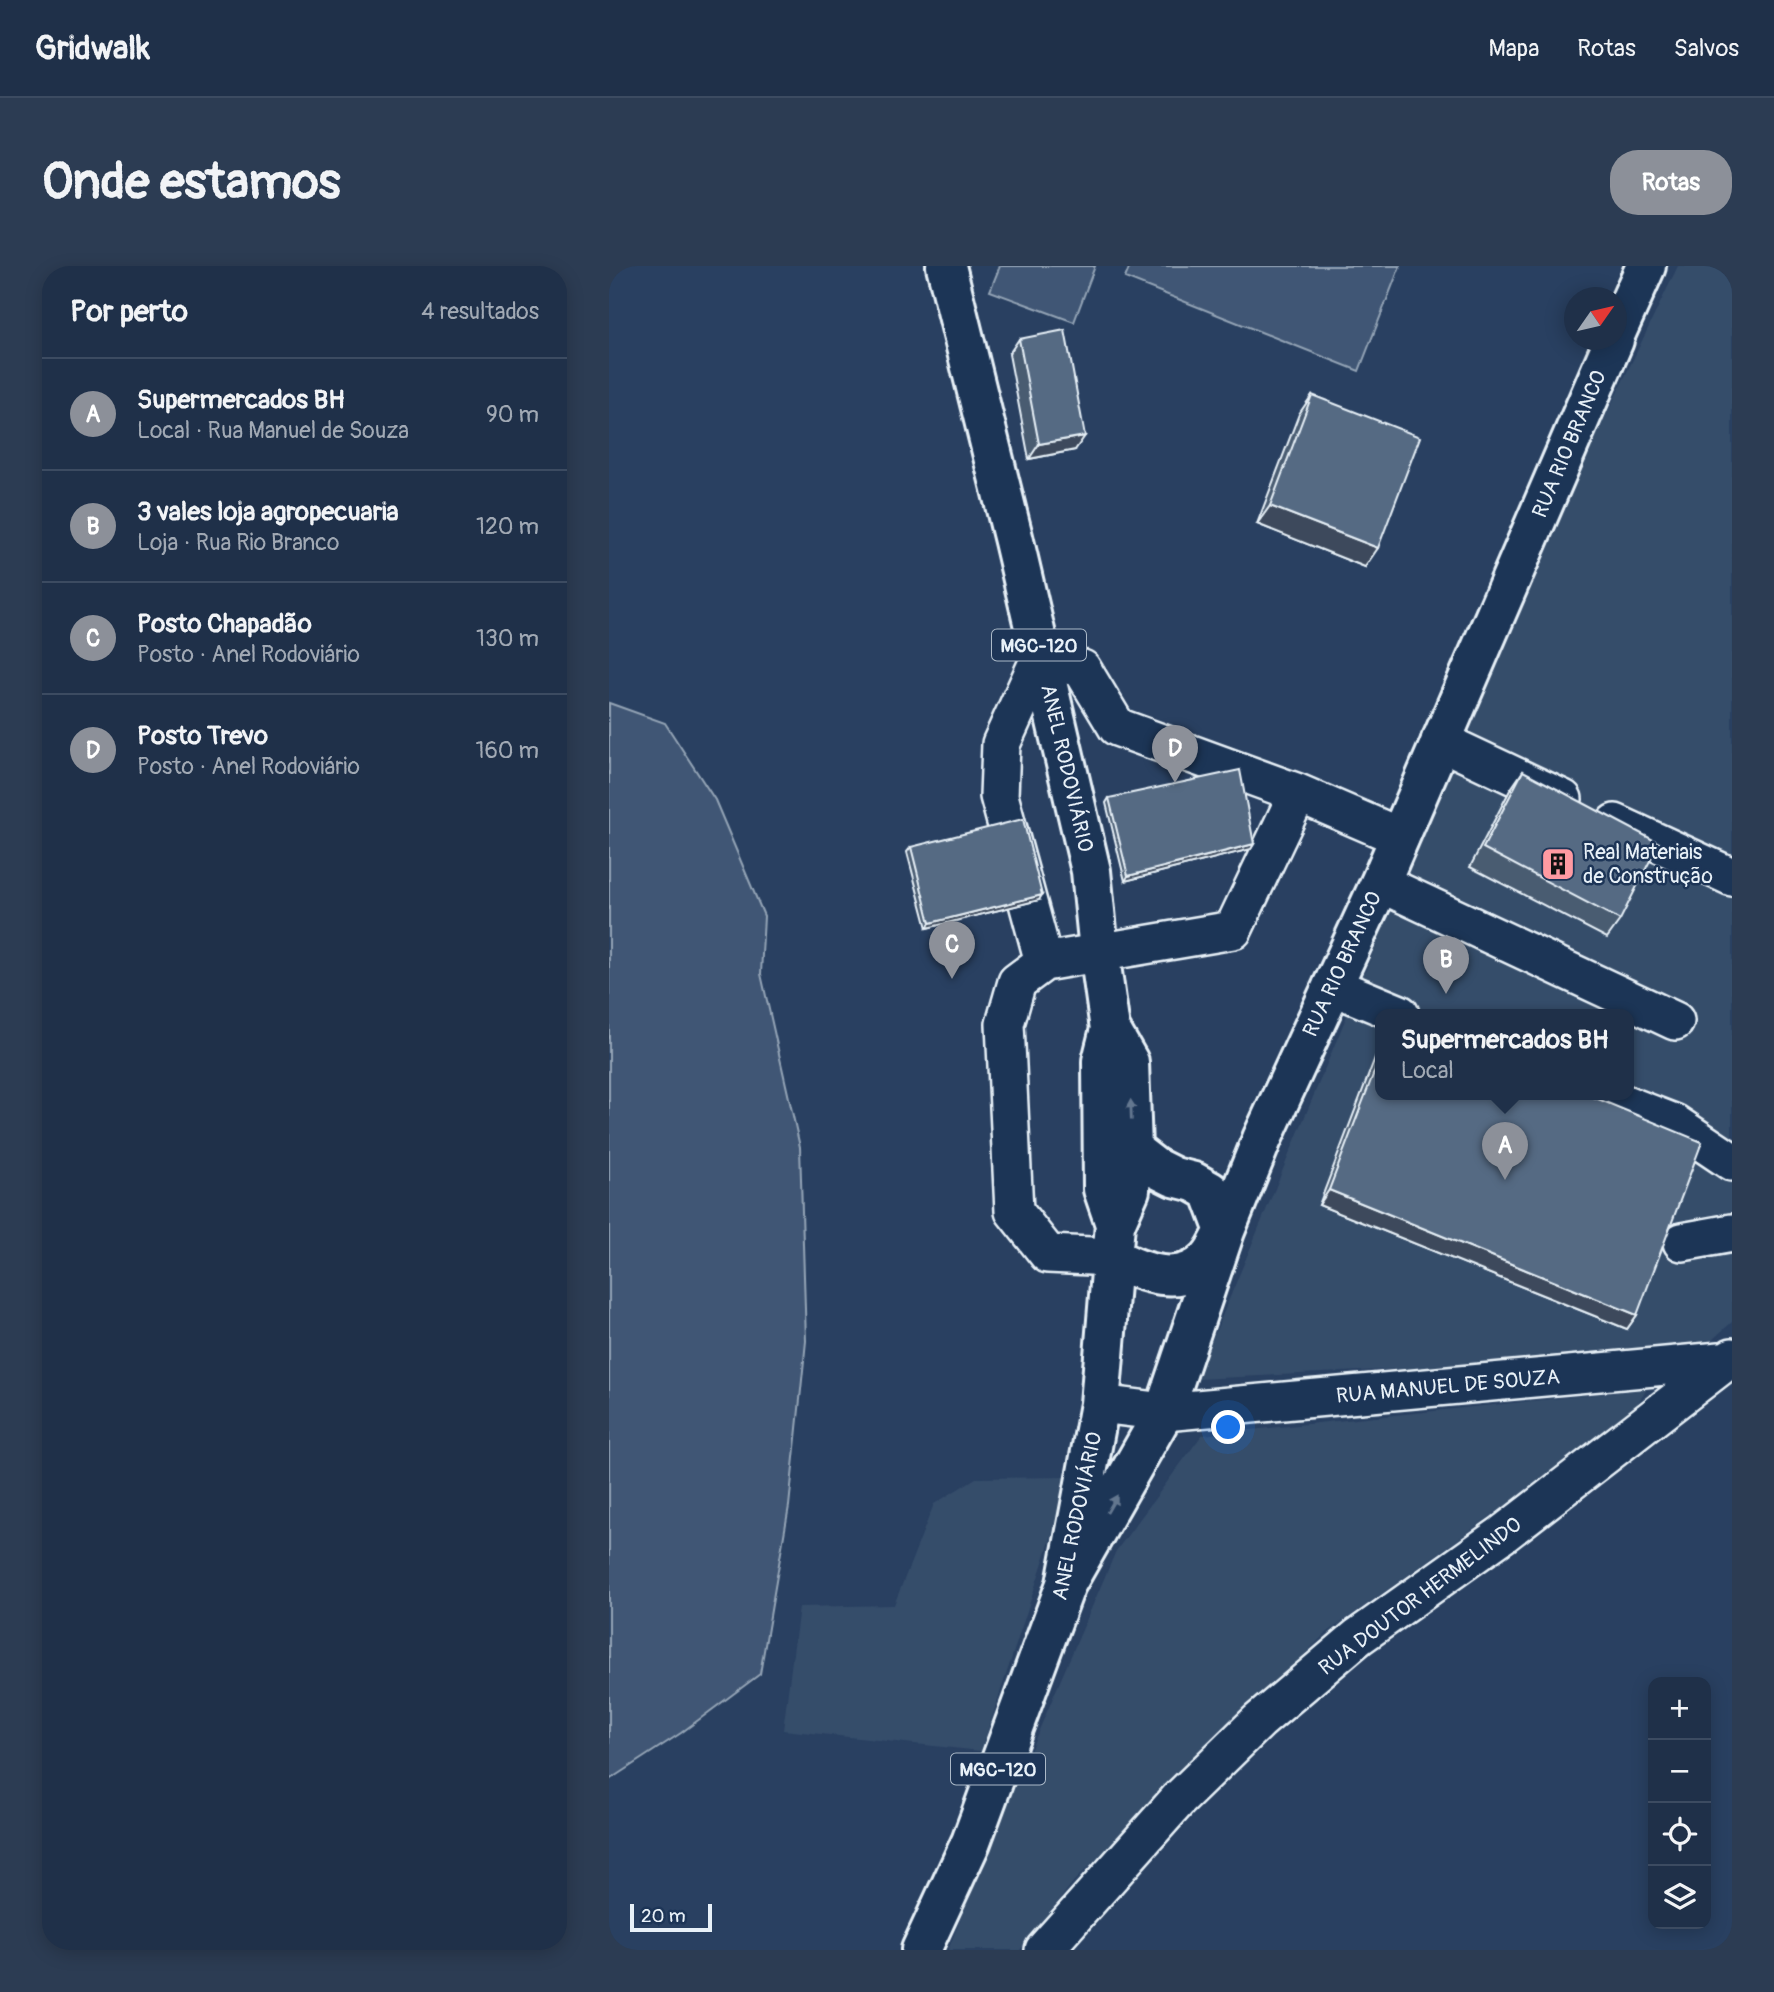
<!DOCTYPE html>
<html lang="pt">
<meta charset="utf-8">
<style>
:root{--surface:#1f3049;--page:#2c3c53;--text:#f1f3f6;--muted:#a1a9b4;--line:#3c4b61;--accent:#8c9099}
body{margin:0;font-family:Pangolin,sans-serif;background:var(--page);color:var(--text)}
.controls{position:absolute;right:21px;bottom:21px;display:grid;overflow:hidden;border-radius:14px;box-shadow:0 4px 18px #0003}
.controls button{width:63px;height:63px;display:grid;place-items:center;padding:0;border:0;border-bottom:2px solid var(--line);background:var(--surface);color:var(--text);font:35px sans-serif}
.compass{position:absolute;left:955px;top:21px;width:63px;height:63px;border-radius:50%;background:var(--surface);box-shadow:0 4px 18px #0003;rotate:56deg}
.scale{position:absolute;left:21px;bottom:18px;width:82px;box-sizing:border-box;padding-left:7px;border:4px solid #e8f1f8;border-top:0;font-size:19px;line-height:24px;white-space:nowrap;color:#e8f1f8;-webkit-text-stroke:5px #1d3557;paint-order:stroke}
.you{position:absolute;left:620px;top:1162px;width:24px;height:24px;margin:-18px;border:5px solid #fff;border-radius:50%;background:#1a73e8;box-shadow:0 0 0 10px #1a73e833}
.badge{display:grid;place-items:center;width:46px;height:46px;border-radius:50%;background:var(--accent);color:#fff;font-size:23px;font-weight:700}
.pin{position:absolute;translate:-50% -58px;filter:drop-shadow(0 2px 4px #0008)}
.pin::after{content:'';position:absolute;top:37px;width:24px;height:21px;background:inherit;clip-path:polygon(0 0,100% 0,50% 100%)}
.popup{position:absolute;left:766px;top:743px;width:259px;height:91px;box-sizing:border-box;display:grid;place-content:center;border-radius:14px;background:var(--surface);filter:drop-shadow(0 2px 5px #0005);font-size:23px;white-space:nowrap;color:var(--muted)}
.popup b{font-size:26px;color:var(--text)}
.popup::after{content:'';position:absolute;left:50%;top:100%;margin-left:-14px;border:14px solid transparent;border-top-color:var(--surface)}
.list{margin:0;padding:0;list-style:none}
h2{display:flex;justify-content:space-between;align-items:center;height:91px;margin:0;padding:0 28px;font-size:30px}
h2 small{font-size:23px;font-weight:400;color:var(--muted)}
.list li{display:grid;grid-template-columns:46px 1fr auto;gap:21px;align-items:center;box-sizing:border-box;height:112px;padding:0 28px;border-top:2px solid var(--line)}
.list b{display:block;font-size:26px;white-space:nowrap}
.list p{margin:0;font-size:23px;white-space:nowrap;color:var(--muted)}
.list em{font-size:23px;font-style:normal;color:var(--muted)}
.icon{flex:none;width:38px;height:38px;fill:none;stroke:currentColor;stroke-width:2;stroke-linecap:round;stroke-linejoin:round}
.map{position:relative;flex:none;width:1123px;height:1684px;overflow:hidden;border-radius:28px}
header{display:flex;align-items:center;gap:42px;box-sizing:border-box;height:98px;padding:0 35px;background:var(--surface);border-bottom:2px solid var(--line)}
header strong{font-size:33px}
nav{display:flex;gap:38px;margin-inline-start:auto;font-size:24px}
.intro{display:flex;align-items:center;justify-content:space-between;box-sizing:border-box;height:168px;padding:0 42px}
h1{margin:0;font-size:49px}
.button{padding:18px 32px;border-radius:28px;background:var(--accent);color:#fff;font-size:24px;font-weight:700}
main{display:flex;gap:42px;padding:0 42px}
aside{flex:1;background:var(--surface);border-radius:28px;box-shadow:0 4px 18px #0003}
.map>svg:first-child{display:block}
.built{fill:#364d6b;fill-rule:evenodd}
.green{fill:#415774;stroke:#94a4b6;stroke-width:2}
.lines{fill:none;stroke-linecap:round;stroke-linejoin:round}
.minor-casing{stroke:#e8f1f8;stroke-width:42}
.major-casing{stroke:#e8f1f8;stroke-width:44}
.minor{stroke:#1d3557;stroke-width:37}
.major{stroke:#1d3557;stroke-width:38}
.wall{fill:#495b71;stroke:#e8f1f8;stroke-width:2}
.shaded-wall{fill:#3c4a5c;stroke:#e8f1f8;stroke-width:2}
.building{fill:#556a83;stroke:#e8f1f8;stroke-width:2}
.oneway{fill:#64778f}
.labels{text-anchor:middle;stroke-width:5;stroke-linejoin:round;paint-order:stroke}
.shield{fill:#1d3557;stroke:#abb9c8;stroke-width:2}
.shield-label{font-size:19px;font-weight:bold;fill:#e8f1f8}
.street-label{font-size:21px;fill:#e8f1f8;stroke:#1d3557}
.poi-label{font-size:21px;fill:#e8f1f8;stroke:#1d3557;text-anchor:start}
</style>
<header>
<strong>Gridwalk</strong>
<nav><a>Mapa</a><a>Rotas</a><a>Salvos</a></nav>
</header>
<div class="intro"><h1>Onde estamos</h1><a class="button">Rotas</a></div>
<main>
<aside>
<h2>Por perto<small>4 resultados</small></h2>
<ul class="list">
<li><span class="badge">A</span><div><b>Supermercados BH</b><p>Local · Rua Manuel de Souza</p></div><em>90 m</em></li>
<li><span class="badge">B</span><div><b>3 vales loja agropecuaria</b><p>Loja · Rua Rio Branco</p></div><em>120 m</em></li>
<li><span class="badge">C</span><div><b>Posto Chapadão</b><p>Posto · Anel Rodoviário</p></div><em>130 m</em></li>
<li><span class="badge">D</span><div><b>Posto Trevo</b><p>Posto · Anel Rodoviário</p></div><em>160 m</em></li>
</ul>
</aside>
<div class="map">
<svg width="1123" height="1684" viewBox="0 0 1123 1684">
<rect width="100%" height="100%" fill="#294061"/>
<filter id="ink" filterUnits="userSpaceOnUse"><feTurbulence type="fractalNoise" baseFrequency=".0143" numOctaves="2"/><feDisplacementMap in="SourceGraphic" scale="14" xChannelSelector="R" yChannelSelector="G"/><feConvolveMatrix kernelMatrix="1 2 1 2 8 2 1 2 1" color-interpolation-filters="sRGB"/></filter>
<g filter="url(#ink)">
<!-- built -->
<path class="built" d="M 1069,0 L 1123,0 L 1123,1056 L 1086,1089 L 587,1113 L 922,306 ZM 772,748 L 1020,748 L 1020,828 L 772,828 Z
M 1038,1123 L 1019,1152 L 716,1368 L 465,1615 L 411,1684 L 339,1684 L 385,1569 L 507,1285 L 593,1169 Z
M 462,1211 L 372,1485 L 174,1464 L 190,1341 L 285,1339 L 325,1238 L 367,1212 Z"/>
<!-- green -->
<path class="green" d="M 391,0 L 486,0 L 465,56 L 381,25 Z
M 521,0 L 791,0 L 750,105 L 516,12 Z
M 0,437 L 56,457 L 106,534 L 155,650 L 152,708 L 191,881 L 197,1075 L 180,1240 L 151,1408 L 72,1467 L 0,1514 Z"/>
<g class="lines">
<!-- minor casing -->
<g class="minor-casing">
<path id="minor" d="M 831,475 L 954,533
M 1006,557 L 1123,611
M 771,617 L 1066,755
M 435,696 L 390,530 L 392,478 L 432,390 L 473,403 L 508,461 L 689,527 L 791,571
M 723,720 L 791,748
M 990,828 L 1065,857 L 1123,896
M 1073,976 L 1123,967
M 503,991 L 439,988 L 405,945 L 396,758 L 408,716 L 435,696 L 624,664 L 689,527
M 491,1138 L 555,1146 L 1122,1094
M 435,1684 L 569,1534 L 650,1455 L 749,1371 L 894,1268 L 1123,1091"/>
</g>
<!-- major casing -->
<g class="major-casing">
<path id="major" d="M 337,0 L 405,275 L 482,605 L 490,685 L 501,763 L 493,795 L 494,923 L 506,958
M 1007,67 L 1037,0
M 503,991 C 533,1007 572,1022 599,993 C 606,986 611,974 616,965 L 601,925 L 585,916 L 565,911 L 545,901 L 523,884
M 457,1318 L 555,1146 L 616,965 L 653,873 L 771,617 L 1005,74
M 312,1684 L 362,1576 L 457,1318 L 491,1138 L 506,958 L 521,924 L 523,884 L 520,796 L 501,763"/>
</g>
<!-- minor -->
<use href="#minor" class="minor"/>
<!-- major -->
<use href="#major" class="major"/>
</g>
<!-- wall -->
<path class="wall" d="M 410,73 L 466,184 L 420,193 L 400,88 Z
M 703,129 L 756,301 L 648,258 L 690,148 Z
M 914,505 L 1011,654 L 998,672 L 861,601 L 901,524 Z
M 500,532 L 645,578 L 642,583 L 516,615 L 497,537 Z
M 302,581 L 430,634 L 318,662 L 298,586 Z
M 772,776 L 772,828 L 1028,1049 L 1018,1063 L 710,939 Z"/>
<!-- shaded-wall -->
<path class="shaded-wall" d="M 476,170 L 466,184 L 420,193 L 430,178 Z
M 661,240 L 769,282 L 756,301 L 648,258 Z
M 645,578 L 642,583 L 516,615 L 519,610 Z
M 433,629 L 430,634 L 318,662 L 321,657 Z
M 720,924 L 1028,1049 L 1018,1063 L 710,939 Z"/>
<!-- building -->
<path class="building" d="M 456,64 L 476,170 L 430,178 L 410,73 Z
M 703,129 L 811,171 L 769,282 L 661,240 Z
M 631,504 L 645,578 L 519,610 L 500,532 Z
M 914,505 L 1050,577 L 1011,654 L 874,582 Z
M 414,553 L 433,629 L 321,657 L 302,581 Z
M 772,788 L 772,828 L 977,828 L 1093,876 L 1028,1049 L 720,924 Z"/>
<!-- one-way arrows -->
<defs><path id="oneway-solid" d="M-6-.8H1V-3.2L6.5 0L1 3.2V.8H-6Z" transform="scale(1.75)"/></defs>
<g class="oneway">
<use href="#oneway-solid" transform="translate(522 844) rotate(-92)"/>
<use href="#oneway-solid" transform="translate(503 1238) rotate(-60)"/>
</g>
</g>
<!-- icons -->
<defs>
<g id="building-square" transform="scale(1.75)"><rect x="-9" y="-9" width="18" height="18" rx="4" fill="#ff9aa2" stroke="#1d3557"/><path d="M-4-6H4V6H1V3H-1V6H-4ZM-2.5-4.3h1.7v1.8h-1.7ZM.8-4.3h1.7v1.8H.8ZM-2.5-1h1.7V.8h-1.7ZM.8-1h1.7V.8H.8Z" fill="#111"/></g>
</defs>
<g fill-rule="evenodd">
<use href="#building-square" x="949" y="598"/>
</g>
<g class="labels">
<!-- shield labels -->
<g class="shield">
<rect x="383" y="363.5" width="94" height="31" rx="5"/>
<rect x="342" y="1487.5" width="94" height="31" rx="5"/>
</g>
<g class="shield-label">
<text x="430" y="386">MGC-120</text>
<text x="389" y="1510">MGC-120</text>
</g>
<!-- street labels -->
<g class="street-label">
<text transform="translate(960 178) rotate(-67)" y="7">RUA RIO BRANCO</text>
<text transform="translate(458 502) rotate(77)" y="7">ANEL RODOVIÁRIO</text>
<text transform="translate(733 698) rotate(-65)" y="7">RUA RIO BRANCO</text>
<text transform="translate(839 1120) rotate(-5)" y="7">RUA MANUEL DE SOUZA</text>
<text transform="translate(468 1250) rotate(-78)" y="7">ANEL RODOVIÁRIO</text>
<text transform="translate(811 1330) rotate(-37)" y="7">RUA DOUTOR HERMELINDO</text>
</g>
<!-- poi labels -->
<g class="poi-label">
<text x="974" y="593">Real Materiais<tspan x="974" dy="24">de Construção</tspan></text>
</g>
</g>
</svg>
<div class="controls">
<button>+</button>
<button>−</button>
<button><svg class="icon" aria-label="locate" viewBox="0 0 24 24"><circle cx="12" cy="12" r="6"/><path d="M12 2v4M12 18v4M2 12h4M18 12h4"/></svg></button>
<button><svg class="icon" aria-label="layers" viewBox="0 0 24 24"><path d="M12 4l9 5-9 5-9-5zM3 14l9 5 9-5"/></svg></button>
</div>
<svg class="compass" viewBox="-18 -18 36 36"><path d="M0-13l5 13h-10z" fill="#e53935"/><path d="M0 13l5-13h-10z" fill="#a1a9b4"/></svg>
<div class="scale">20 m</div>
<div class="you"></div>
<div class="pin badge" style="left:896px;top:914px">A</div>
<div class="popup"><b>Supermercados BH</b>Local</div>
<div class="pin badge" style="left:837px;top:728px">B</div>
<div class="pin badge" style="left:343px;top:713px">C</div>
<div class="pin badge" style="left:566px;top:517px">D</div>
</div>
</main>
